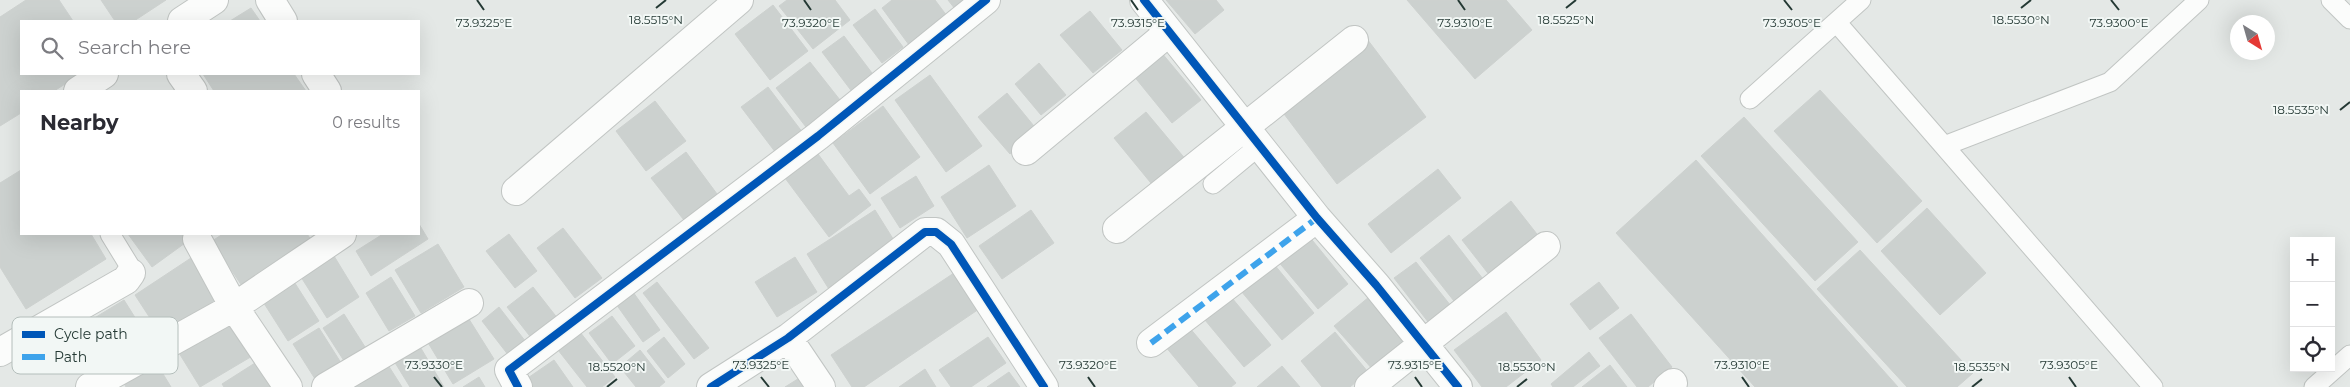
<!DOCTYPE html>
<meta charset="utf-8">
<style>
:root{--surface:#fff;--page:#f2f2f3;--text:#2b2b33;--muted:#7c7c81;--line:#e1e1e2}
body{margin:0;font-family:Montserrat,sans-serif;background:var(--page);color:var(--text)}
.controls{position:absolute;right:15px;bottom:15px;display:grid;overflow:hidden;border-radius:0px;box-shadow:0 5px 20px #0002}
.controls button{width:45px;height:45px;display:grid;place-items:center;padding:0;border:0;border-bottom:1px solid var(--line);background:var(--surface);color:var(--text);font:25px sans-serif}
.compass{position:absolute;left:2230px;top:15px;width:45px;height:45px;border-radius:50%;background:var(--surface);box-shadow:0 5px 20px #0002;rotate:143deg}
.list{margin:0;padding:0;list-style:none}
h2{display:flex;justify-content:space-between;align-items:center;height:65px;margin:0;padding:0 20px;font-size:21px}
h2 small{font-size:16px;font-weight:400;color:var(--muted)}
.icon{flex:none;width:28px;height:28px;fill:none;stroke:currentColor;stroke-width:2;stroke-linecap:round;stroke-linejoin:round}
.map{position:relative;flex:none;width:2350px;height:387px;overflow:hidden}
.search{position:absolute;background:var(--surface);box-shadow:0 5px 20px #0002;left:20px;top:20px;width:400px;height:55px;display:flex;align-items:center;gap:12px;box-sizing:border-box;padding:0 18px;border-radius:0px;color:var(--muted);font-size:19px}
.panel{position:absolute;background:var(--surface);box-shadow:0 5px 20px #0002;left:20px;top:90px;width:400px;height:145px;border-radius:0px}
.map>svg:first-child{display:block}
.building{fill:#ccd1cf;stroke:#cdd1cf}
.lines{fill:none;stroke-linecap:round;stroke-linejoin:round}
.service-casing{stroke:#c1c5c3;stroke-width:21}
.minor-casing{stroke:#c1c5c3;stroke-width:30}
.service{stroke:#fbfcfb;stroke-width:19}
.minor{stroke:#fbfcfb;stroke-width:28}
.quiet{stroke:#3ea3eb;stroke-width:6;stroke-dasharray:12 6;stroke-linecap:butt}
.cycleway-casing{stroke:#f2f7f5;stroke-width:11}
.cycleway{stroke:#0057b8;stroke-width:8}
.ticks{fill:none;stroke:#243934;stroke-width:2}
.key{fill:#f2f7f5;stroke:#b4bebb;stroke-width:1}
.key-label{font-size:14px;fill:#243934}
.ticks-label{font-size:12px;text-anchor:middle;fill:#243934;stroke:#f2f7f5;stroke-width:4;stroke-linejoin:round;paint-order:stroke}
</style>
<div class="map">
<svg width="2350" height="387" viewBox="0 0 2350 387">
<rect width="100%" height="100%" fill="#e4e8e6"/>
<!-- building -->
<path class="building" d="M 26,0 L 59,0 L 73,21 L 21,21 L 21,74 L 81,74 L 54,91 L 21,91 L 21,113 L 0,126 L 0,17 Z
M 101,0 L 166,0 L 134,21 L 115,21 Z
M 787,0 L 835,0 L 850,20 L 813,49 L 779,6 Z
M 892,0 L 935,0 L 950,20 L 912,49 L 882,8 Z
M 948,0 L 967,0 L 955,9 Z
M 1166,0 L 1216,0 L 1224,10 L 1195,34 Z
M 1407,0 L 1506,0 L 1532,30 L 1475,79 Z
M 773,5 L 808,51 L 770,80 L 735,34 Z
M 251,8 L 260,21 L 230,21 Z
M 875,9 L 903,47 L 882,63 L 853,25 Z
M 1090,11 L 1122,50 L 1093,73 L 1060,35 Z
M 1364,35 L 1426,117 L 1337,184 L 1275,102 Z
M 844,36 L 875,77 L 853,93 L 822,52 Z
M 1161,52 L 1201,100 L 1172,123 L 1133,75 Z
M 810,62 L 840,100 L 806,127 L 776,88 Z
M 1039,63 L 1066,95 L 1041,115 L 1015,84 Z
M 203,74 L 294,74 L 306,91 L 214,91 Z
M 930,75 L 982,146 L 946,172 L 895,100 Z
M 768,87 L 803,133 L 776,153 L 741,107 Z
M 1820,90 L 1922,201 L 1877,243 L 1774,131 Z
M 1007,93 L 1038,131 L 1010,154 L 978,117 Z
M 655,101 L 686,141 L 646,171 L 616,131 Z
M 883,106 L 920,157 L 870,194 L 833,143 Z
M 1146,112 L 1187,161 L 1155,188 L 1114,138 Z
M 1744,117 L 1858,242 L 1815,281 L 1701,156 Z
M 686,152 L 720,198 L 687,224 L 651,178 Z
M 818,154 L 849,196 L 859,189 L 871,205 L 829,237 L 785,178 Z
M 1696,160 L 1898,387 L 1755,387 L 1616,233 Z
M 989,165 L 1016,206 L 967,238 L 941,197 Z
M 1438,169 L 1461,198 L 1391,253 L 1368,224 Z
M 21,170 L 21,234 L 91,234 L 106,259 L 26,309 L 0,267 L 0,183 Z
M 916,176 L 934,206 L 900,228 L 881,198 Z
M 1511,201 L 1544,243 L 1494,281 L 1462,240 Z
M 1927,208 L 1986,273 L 1940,315 L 1881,251 Z
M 875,210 L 895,242 L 832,294 L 807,254 Z
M 1031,210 L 1054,243 L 1002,279 L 979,246 Z
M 419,224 L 428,239 L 371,276 L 356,251 L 383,234 L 419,234 Z
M 563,228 L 602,278 L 575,298 L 537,248 Z
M 128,234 L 189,234 L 192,238 L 152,267 Z
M 223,234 L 307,234 L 312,241 L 242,286 L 212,241 Z
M 509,234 L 537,271 L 515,288 L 486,251 Z
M 1308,235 L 1348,284 L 1318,309 L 1277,260 Z
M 1449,235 L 1483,279 L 1454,301 L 1420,258 Z
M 438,244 L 464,287 L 421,313 L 395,270 Z
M 1860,250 L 1973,373 L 1957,387 L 1907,387 L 1817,289 Z
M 334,256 L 359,297 L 327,318 L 301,277 Z
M 795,257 L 817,292 L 777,317 L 755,282 Z
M 191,258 L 220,301 L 163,338 L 135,295 Z
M 1269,258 L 1314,313 L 1282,340 L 1236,285 Z
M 1416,262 L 1451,306 L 1429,323 L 1394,278 Z
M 954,273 L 979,309 L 864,387 L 852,387 L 831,355 Z
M 291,277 L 319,321 L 288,341 L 260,297 Z
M 391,277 L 415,316 L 389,331 L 366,293 Z
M 657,282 L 709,348 L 694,359 L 643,293 Z
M 1599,282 L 1619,308 L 1590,330 L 1570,304 Z
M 533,287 L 562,324 L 536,344 L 507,307 Z
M 633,292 L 660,330 L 643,342 L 616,304 Z
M 1227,292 L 1271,345 L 1244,367 L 1200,314 Z
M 1369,297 L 1406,344 L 1374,371 L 1334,326 Z
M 124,300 L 151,343 L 91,380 L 65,336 Z
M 499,307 L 526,342 L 509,356 L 482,321 Z
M 1506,312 L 1541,360 L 1506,387 L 1482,387 L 1454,350 Z
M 344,314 L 367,350 L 346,364 L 323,328 Z
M 1631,314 L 1672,367 L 1648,387 L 1637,387 L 1599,338 Z
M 467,316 L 494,359 L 453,384 L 427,341 Z
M 612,316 L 635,346 L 612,364 L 589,333 Z
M 232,320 L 254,355 L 200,387 L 179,353 Z
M 1183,320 L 1236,383 L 1231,387 L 1199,387 L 1160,340 Z
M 319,328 L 343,366 L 317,382 L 293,344 Z
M 580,332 L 615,377 L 602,387 L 587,387 L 558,350 Z
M 1335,332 L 1368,372 L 1350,387 L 1322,387 L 1301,361 Z
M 664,337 L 685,364 L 668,378 L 647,351 Z
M 988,337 L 1006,363 L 971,387 L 951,387 L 939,370 Z
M 419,345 L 444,387 L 410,387 L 394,361 Z
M 640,350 L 665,382 L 659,387 L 636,387 L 620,367 Z
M 1589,352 L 1600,366 L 1573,387 L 1553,387 L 1551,384 Z
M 154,359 L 171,387 L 126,387 L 122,379 Z
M 554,360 L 573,387 L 526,387 L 522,382 Z
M 255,363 L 271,387 L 224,387 L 222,384 Z
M 388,365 L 402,387 L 354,387 Z
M 1610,365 L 1627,387 L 1582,387 Z
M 1282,366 L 1300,387 L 1257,387 Z
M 925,369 L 936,387 L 899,387 Z
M 809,372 L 818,387 L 785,387 Z
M 1009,372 L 1020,387 L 987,387 Z
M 479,377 L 485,387 L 463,387 Z"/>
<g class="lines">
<!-- service casing -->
<g class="service-casing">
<path id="service" d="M 2331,0 L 2350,19
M 1837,23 L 1944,146
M 1750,99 L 1861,0
M 1213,184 L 1260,145
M 110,234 L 129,265 L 131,273
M 2153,387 L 1944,146 L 2110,82 L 2199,0
M 2314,387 L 2350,355"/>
</g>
<!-- minor casing -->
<g class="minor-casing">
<path id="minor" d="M 270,0 L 283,21
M 1144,0 L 1317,218 L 1376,285 L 1458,387
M 182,21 L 214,0
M 181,74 L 193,91
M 316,74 L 327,91
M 78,91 L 104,74
M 1026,151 L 1169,32
M 516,191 L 739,0
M 1117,229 L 1354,40
M 197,239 L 234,307 L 288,387
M 788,338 L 821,387
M 1151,343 L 1317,218
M 0,352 L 126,280 L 131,273
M 90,387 L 234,307 L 342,234
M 326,387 L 469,303
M 518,387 L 509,370 L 818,136 L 986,0
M 711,387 L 788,338 L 925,232 L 936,232 L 951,244 L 1044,387
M 1369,387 L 1546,246
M 1668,387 L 1673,383"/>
</g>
<!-- service -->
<use href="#service" class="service"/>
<!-- minor -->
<use href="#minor" class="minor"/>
<!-- quiet -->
<path class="quiet" d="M 1151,343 L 1317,218"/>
<!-- cycleway casing -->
<g class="cycleway-casing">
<path id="cycleway" d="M 1144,0 L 1317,218 L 1376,285 L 1458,387
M 518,387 L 509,370 L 818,136 L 986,0
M 711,387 L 788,338 L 925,232 L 936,232 L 951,244 L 1044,387"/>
</g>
<!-- cycleway -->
<use href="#cycleway" class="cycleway"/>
</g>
<!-- ticks -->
<path class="ticks" d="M 477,0 L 484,10M 804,0 L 811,10M 1131,0 L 1138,10M 1458,0 L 1465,10M 1784,0 L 1792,10M 2111,0 L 2119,10M 656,8 L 666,0M 1566,8 L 1576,0M 2021,8 L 2031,0M 2340,110 L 2350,102M 434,377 L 442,387M 761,377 L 769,387M 1088,377 L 1095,387M 1415,377 L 1422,387M 1742,377 L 1749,387M 2069,377 L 2076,387M 607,387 L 617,379M 1517,387 L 1527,379M 1972,387 L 1982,379"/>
<!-- legend -->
<rect x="12" y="317" width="166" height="57" rx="8" class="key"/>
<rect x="22" y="331" width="23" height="7" fill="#0057b8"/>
<rect x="22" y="354" width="23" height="6" fill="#3ea3eb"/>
<g class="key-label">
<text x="54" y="339">Cycle path</text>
<text x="54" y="362">Path</text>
</g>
<g class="ticks-label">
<text x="656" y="24">18.5515°N</text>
<text x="1566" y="24">18.5525°N</text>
<text x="2021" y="24">18.5530°N</text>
<text x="484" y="27">73.9325°E</text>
<text x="811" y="27">73.9320°E</text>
<text x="1138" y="27">73.9315°E</text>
<text x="1465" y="27">73.9310°E</text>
<text x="1792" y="27">73.9305°E</text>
<text x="2119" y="27">73.9300°E</text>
<text x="2301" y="114">18.5535°N</text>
<text x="434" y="369">73.9330°E</text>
<text x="761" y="369">73.9325°E</text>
<text x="1088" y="369">73.9320°E</text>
<text x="1415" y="369">73.9315°E</text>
<text x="1742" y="369">73.9310°E</text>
<text x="2069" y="369">73.9305°E</text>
<text x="617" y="371">18.5520°N</text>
<text x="1527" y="371">18.5530°N</text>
<text x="1982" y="371">18.5535°N</text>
</g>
</svg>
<div class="controls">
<button>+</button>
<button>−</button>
<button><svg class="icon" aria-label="locate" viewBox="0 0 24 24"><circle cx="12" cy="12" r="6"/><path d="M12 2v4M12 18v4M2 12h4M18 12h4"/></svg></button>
</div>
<svg class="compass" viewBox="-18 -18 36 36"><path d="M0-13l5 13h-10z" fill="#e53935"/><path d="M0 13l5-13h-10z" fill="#7c7c81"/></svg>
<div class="search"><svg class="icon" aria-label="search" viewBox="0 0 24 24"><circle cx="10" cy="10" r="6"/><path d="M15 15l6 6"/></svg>Search here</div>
<section class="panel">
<h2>Nearby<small>0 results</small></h2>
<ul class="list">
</ul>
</section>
</div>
